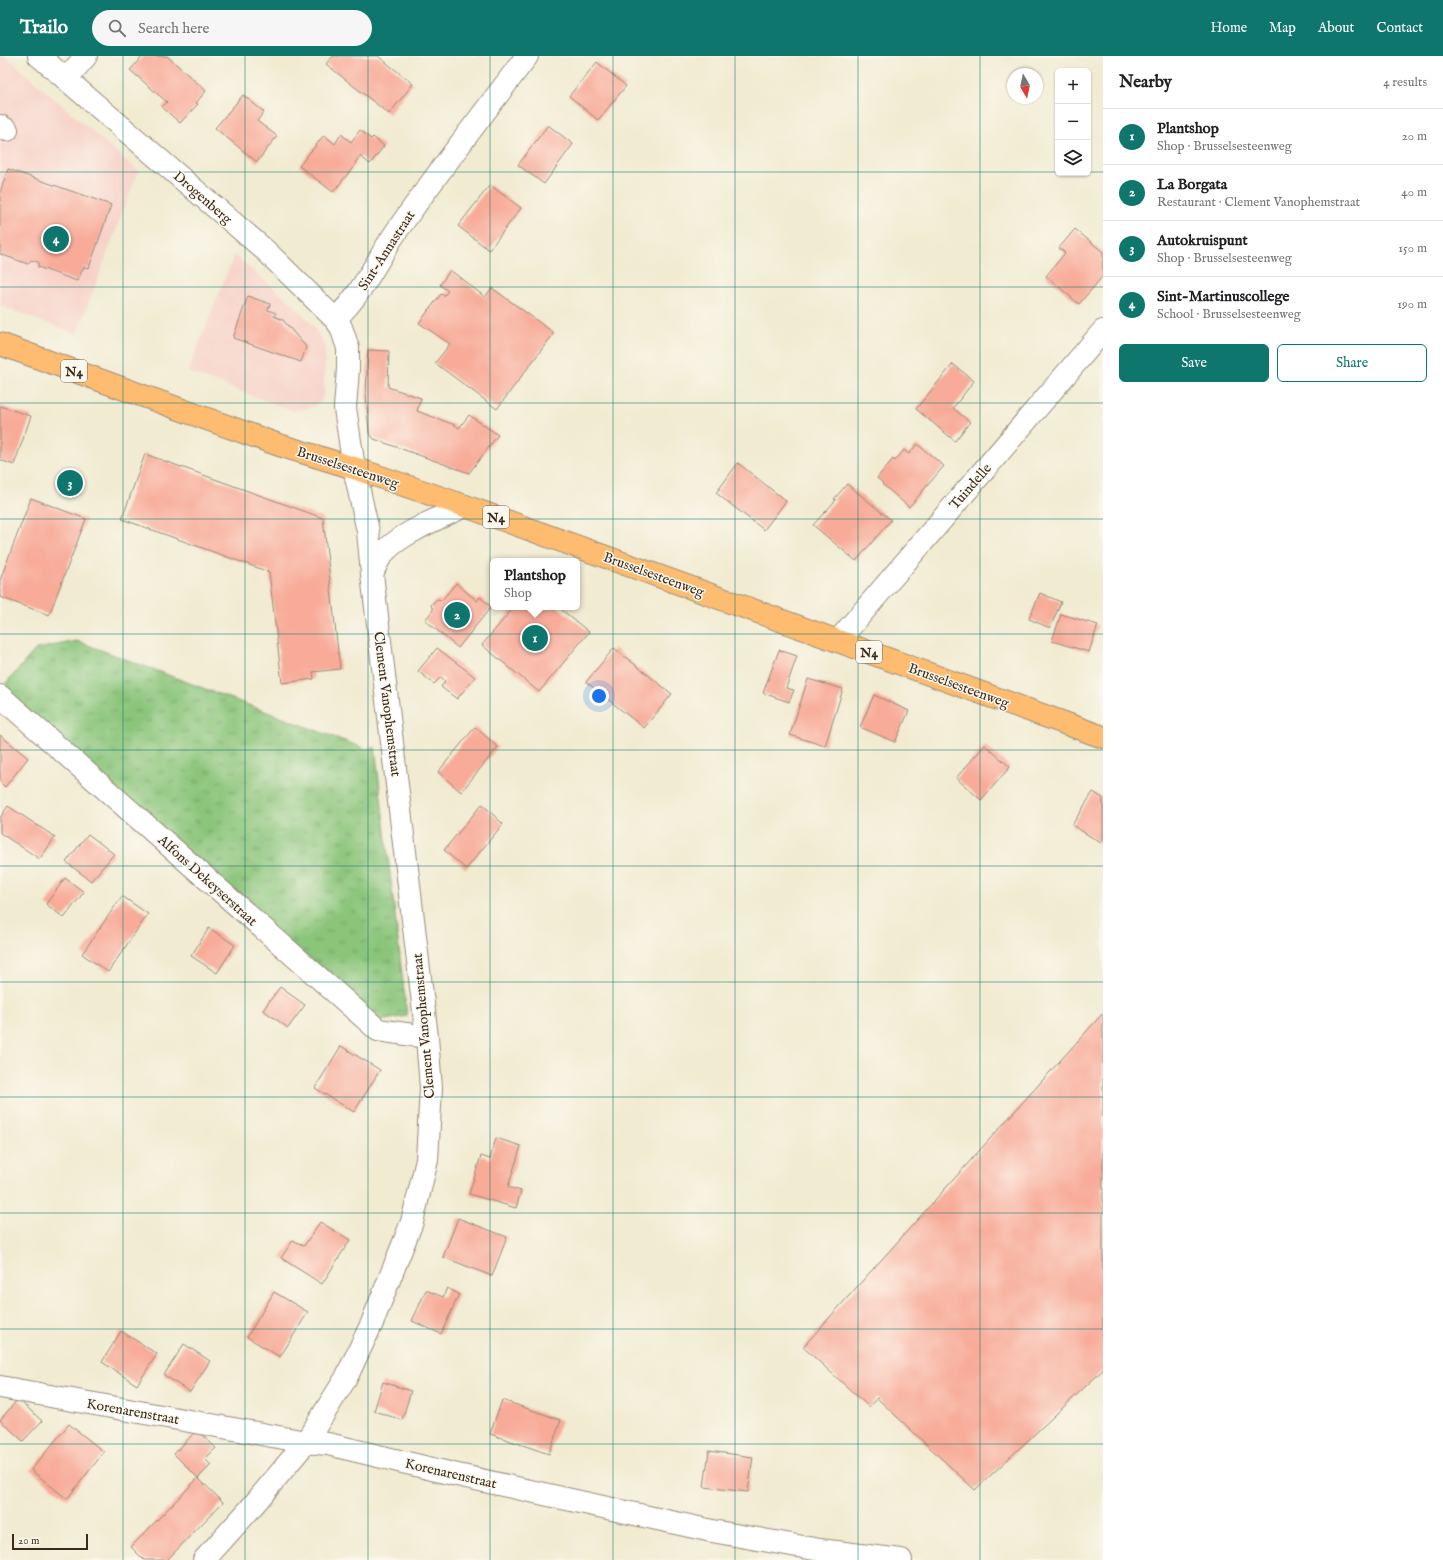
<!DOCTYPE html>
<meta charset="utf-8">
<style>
:root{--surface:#fff;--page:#f6f6f6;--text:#202124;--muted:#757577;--line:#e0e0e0;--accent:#0f766e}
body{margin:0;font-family:"IM FELL English",serif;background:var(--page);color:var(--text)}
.controls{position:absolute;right:12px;top:12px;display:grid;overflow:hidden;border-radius:6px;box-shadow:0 1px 3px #0004}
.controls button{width:36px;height:36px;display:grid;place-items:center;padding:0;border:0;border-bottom:1px solid var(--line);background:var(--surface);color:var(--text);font:20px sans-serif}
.compass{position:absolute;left:1007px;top:12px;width:36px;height:36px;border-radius:50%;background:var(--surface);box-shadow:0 1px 3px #0004;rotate:171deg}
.scale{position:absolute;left:12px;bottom:10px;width:76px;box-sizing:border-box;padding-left:4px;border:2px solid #3b2a1e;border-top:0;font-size:11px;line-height:14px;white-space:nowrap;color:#3b2a1e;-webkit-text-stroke:3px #fbf7ec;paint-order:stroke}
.you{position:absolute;left:599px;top:640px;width:14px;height:14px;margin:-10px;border:3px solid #fff;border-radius:50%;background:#1a73e8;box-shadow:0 0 0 6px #1a73e833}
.badge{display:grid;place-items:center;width:26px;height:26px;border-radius:50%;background:var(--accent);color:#fff;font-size:13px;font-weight:700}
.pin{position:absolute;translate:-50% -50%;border:2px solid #fff;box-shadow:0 1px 4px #0006}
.popup{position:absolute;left:490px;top:502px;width:90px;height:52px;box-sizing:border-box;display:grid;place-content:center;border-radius:6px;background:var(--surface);filter:drop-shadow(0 1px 3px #0005);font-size:13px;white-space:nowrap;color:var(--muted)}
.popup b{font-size:15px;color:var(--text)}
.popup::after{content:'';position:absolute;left:50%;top:100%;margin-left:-8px;border:8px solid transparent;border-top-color:var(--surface)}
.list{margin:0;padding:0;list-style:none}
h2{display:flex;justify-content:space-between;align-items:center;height:52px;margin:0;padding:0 16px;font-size:17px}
h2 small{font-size:13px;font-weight:400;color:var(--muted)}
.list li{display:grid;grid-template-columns:26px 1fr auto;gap:12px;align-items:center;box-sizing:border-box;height:56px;padding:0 16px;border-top:1px solid var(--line)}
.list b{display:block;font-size:15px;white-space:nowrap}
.list p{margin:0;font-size:13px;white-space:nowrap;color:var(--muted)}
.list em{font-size:13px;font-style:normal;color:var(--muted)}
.actions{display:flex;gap:8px;padding:12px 16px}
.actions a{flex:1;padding:9px 0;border:1px solid var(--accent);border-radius:6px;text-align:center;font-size:14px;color:var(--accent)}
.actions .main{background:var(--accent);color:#fff}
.icon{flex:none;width:22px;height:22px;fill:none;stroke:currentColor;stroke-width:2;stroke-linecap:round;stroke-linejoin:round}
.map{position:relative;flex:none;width:1103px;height:1504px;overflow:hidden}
header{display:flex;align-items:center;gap:24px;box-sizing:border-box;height:56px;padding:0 20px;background:var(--accent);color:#fff}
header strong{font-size:19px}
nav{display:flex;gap:22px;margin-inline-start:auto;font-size:14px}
.search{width:280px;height:36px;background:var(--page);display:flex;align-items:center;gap:10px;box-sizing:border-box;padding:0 14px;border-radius:22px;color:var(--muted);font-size:15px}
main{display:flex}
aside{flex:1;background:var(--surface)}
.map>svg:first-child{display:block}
.built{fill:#f7d1c8}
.grass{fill:url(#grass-tufts);stroke:#62784c}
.building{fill:#f8ab99}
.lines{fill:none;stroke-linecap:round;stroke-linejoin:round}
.minor-casing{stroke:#968a78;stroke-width:24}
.major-casing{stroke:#968a78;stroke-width:24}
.minor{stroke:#fff;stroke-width:22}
.major{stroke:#fdbc6f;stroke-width:22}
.grid{fill:none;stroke:#0f766e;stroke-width:1;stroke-opacity:0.55}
.labels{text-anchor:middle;stroke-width:3;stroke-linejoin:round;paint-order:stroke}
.shield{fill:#fbf7ec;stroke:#75685c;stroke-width:1}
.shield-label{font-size:13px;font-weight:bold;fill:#3b2a1e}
.street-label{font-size:14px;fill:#3b2a1e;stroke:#fbf7ec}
</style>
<header>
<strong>Trailo</strong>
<div class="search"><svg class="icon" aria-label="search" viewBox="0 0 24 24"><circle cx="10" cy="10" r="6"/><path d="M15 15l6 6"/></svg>Search here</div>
<nav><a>Home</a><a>Map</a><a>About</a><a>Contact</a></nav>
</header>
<main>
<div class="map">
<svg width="1103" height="1504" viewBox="0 0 1103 1504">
<defs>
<pattern id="grass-tufts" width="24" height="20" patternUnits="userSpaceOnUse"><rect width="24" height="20" fill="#8ac57a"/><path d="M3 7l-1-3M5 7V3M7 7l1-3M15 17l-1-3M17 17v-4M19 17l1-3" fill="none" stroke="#72a063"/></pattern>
</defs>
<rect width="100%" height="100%" fill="#fbf7ec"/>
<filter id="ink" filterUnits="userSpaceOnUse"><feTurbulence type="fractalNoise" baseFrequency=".025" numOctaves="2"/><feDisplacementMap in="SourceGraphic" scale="8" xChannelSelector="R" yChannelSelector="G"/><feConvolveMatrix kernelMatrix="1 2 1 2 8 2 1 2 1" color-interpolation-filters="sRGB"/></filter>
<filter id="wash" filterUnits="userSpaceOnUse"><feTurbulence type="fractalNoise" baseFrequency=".012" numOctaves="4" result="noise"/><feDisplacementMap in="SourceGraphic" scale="16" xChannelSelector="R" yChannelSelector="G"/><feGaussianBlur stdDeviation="0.9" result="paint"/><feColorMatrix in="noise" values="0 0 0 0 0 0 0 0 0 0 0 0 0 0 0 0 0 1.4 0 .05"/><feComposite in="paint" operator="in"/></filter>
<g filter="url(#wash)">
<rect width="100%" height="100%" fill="#f1ebd1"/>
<!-- built -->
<path class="built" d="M 0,0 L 5,0 L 138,115 L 77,278 L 0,250 Z
M 234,199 L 295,250 L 313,269 L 325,291 L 324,338 L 321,346 L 313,351 L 293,355 L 188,316 Z"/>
<!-- grass -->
<path class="grass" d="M 77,585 L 366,693 L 375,691 L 407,960 L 379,965 L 0,634 L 36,593 Z"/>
<g id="blocks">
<!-- building -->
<path class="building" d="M 143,0 L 167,0 L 206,35 L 196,47 L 198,48 L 180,67 L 162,51 L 167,46 L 130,14 Z
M 333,0 L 378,0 L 413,28 L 389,58 L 326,8 Z
M 597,6 L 626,30 L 598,64 L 569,40 Z
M 243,39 L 264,56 L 257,65 L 277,80 L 257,106 L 215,72 Z
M 548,69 L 573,88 L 544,128 L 518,109 Z
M 360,74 L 371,83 L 373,81 L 384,90 L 370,108 L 360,100 L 355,107 L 356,108 L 333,136 L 299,110 L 324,79 L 335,88 L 341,78 L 351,86 Z
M 8,113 L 111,149 L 89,212 L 84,211 L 77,225 L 38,211 L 38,206 L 31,204 L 28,208 L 0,198 L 0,136 Z
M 490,129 L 521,152 L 489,194 L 458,170 Z
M 1075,173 L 1103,196 L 1103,220 L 1079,248 L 1046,220 L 1065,197 L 1059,192 Z
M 450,214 L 485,241 L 492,232 L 554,277 L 497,353 L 435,307 L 450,288 L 419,267 L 441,238 L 444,240 L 448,235 L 440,229 Z
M 248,240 L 270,248 L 268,254 L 276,257 L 274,260 L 283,264 L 306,291 L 301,306 L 233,282 Z
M 368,294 L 389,295 L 388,331 L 421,342 L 417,355 L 455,369 L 459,372 L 469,359 L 498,379 L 469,417 L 374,383 L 369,377 L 366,338 Z
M 953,308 L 974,325 L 953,352 L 970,366 L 955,385 L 916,353 Z
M 0,350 L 31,360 L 14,409 L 0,404 Z
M 917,388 L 944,410 L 909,451 L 882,428 L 883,427 L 877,422 L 893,403 L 895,405 L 904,394 L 909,398 Z
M 145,398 L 323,462 L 340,613 L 313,616 L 314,623 L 282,627 L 269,516 L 122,463 Z
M 738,407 L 786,445 L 764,474 L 716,437 Z
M 847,428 L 891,464 L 856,505 L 813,469 L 836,444 L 834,443 Z
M 31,442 L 86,463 L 49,559 L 0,541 L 0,524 Z
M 456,527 L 477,545 L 480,541 L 491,551 L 458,592 L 425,564 L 433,554 L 431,549 L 437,543 L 442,544 Z
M 1040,537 L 1061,546 L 1050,572 L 1029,563 Z
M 514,551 L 558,551 L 589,576 L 539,636 L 482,589 Z
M 1061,558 L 1098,569 L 1089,596 L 1052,585 Z
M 437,592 L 475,621 L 457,643 L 441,631 L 445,625 L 441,621 L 434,628 L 418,615 Z
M 614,592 L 672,638 L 644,672 L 586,626 Z
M 779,594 L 797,600 L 786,632 L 794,634 L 789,646 L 763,637 Z
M 808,623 L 843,633 L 825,690 L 790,679 Z
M 874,639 L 909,655 L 895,686 L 860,671 Z
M 475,671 L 498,691 L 461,736 L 438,716 Z
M 0,679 L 28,702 L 5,731 L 0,726 Z
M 985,689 L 1010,711 L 981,744 L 956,722 Z
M 1093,736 L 1103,742 L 1103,784 L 1101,787 L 1072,769 Z
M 482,748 L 503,768 L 466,813 L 444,794 Z
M 8,750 L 55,781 L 40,803 L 0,777 L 0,762 Z
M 88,778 L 114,798 L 91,825 L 66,806 Z
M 65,822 L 84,836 L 64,862 L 46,848 Z
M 122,840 L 148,858 L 108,916 L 82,898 Z
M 209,872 L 235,889 L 217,917 L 191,900 Z
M 280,931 L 305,949 L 288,972 L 263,954 Z
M 1103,957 L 1103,1314 L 975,1434 L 877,1342 L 869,1351 L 803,1291 Z
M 341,990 L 380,1014 L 354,1056 L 315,1032 Z
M 496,1082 L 521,1090 L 508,1131 L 521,1135 L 516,1152 L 469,1138 L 481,1100 L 490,1103 Z
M 458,1162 L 507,1181 L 492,1220 L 443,1201 Z
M 320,1166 L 350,1184 L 322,1228 L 281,1202 L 293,1184 L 304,1190 Z
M 447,1232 L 459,1238 L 441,1278 L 412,1265 L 426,1234 L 443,1241 Z
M 274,1236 L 308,1256 L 280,1301 L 247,1281 Z
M 121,1275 L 157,1298 L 137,1329 L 102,1306 Z
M 184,1288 L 210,1305 L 190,1336 L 164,1319 Z
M 383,1326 L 411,1335 L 402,1364 L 374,1355 Z
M 18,1343 L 42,1365 L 23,1385 L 0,1364 Z
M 502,1344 L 561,1364 L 549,1398 L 490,1378 Z
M 69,1368 L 104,1396 L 67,1443 L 31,1414 Z
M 197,1374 L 216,1392 L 205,1403 L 211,1409 L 198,1422 L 223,1446 L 167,1504 L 144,1504 L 131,1491 L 198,1422 L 174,1398 Z
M 709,1395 L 753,1401 L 748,1436 L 704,1431 Z"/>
</g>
</g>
<g filter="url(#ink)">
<use href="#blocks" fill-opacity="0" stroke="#968a78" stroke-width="1"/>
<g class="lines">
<!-- minor casing -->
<g class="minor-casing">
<path id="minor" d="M 39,0 L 266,195 L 335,263
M 66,23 L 86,0
M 0,70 L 7,74
M 372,518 C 375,511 378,504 382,499 C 395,480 443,460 465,450
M 838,585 L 1103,275
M 0,640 L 378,974 L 427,981
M 0,1331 L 306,1386 L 328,1388 L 453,1418 L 712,1475 L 820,1494 L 901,1504
M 204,1504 L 250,1453 L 306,1386 L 346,1322 L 372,1267 L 412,1166 L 427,1104 L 431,1032 L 427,981 L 372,518 L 368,475 L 354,412 L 345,352 L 348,313 L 348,292 L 341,271 L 335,263 C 362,239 376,205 396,176 C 438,116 483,58 527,0"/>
</g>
<!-- major casing -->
<g class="major-casing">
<path id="major" d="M 0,288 L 279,389 L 354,412 L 465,450 L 1103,681"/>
</g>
<!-- minor -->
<use href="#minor" class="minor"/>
<!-- major -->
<use href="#major" class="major"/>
</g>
</g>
<!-- grid -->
<path class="grid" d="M 123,0 L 123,1504M 245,0 L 245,1504M 368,0 L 368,1504M 490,0 L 490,1504M 613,0 L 613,1504M 735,0 L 735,1504M 858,0 L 858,1504M 980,0 L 980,1504M 0,116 L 1058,116M 1088,116 L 1103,116M 0,231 L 1103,231M 0,347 L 1103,347M 0,463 L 1103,463M 0,578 L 1103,578M 0,694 L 1103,694M 0,810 L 1103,810M 0,926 L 1103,926M 0,1041 L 1103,1041M 0,1157 L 1103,1157M 0,1273 L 1103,1273M 0,1388 L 1103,1388"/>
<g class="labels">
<!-- shield labels -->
<g class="shield">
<rect x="61" y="304" width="26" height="22" rx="3"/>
<rect x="483" y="450" width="26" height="22" rx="3"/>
<rect x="856" y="585" width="26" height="22" rx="3"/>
</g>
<g class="shield-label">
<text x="74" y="320">N4</text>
<text x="496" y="466">N4</text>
<text x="869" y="601">N4</text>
</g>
<!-- street labels -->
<g class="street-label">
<text transform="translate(203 141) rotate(41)" y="5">Drogenberg</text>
<text transform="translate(386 194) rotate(-57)" y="5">Sint-Annastraat</text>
<text transform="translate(348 411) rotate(18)" y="5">Brusselsesteenweg</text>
<text transform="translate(970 430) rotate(-49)" y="5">Tuindelle</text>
<text transform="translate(654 518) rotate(20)" y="5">Brusselsesteenweg</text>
<text transform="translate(959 629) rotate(20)" y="5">Brusselsesteenweg</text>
<text transform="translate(388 648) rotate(83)" y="5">Clement Vanophemstraat</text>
<text transform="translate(208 824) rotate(42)" y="5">Alfons Dekeyserstraat</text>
<text transform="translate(423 970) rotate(-95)" y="5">Clement Vanophemstraat</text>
<text transform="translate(133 1355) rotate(10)" y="5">Korenarenstraat</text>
<text transform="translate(451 1417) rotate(13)" y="5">Korenarenstraat</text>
</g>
</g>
</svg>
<div class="controls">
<button>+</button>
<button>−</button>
<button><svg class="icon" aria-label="layers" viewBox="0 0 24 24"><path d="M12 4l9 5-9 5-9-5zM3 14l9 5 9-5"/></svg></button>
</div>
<svg class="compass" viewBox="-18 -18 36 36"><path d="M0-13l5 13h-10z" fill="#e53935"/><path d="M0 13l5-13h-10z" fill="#757577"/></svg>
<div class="scale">20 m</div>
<div class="you"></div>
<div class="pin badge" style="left:535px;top:582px">1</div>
<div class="popup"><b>Plantshop</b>Shop</div>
<div class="pin badge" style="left:457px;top:559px">2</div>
<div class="pin badge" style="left:70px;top:427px">3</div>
<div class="pin badge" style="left:56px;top:183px">4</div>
</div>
<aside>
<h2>Nearby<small>4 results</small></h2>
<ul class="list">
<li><span class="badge">1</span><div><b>Plantshop</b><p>Shop · Brusselsesteenweg</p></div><em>20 m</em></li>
<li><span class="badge">2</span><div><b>La Borgata</b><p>Restaurant · Clement Vanophemstraat</p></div><em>40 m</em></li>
<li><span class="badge">3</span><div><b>Autokruispunt</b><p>Shop · Brusselsesteenweg</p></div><em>150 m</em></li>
<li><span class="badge">4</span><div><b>Sint-Martinuscollege</b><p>School · Brusselsesteenweg</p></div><em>190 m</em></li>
</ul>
<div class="actions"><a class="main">Save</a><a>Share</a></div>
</aside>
</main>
